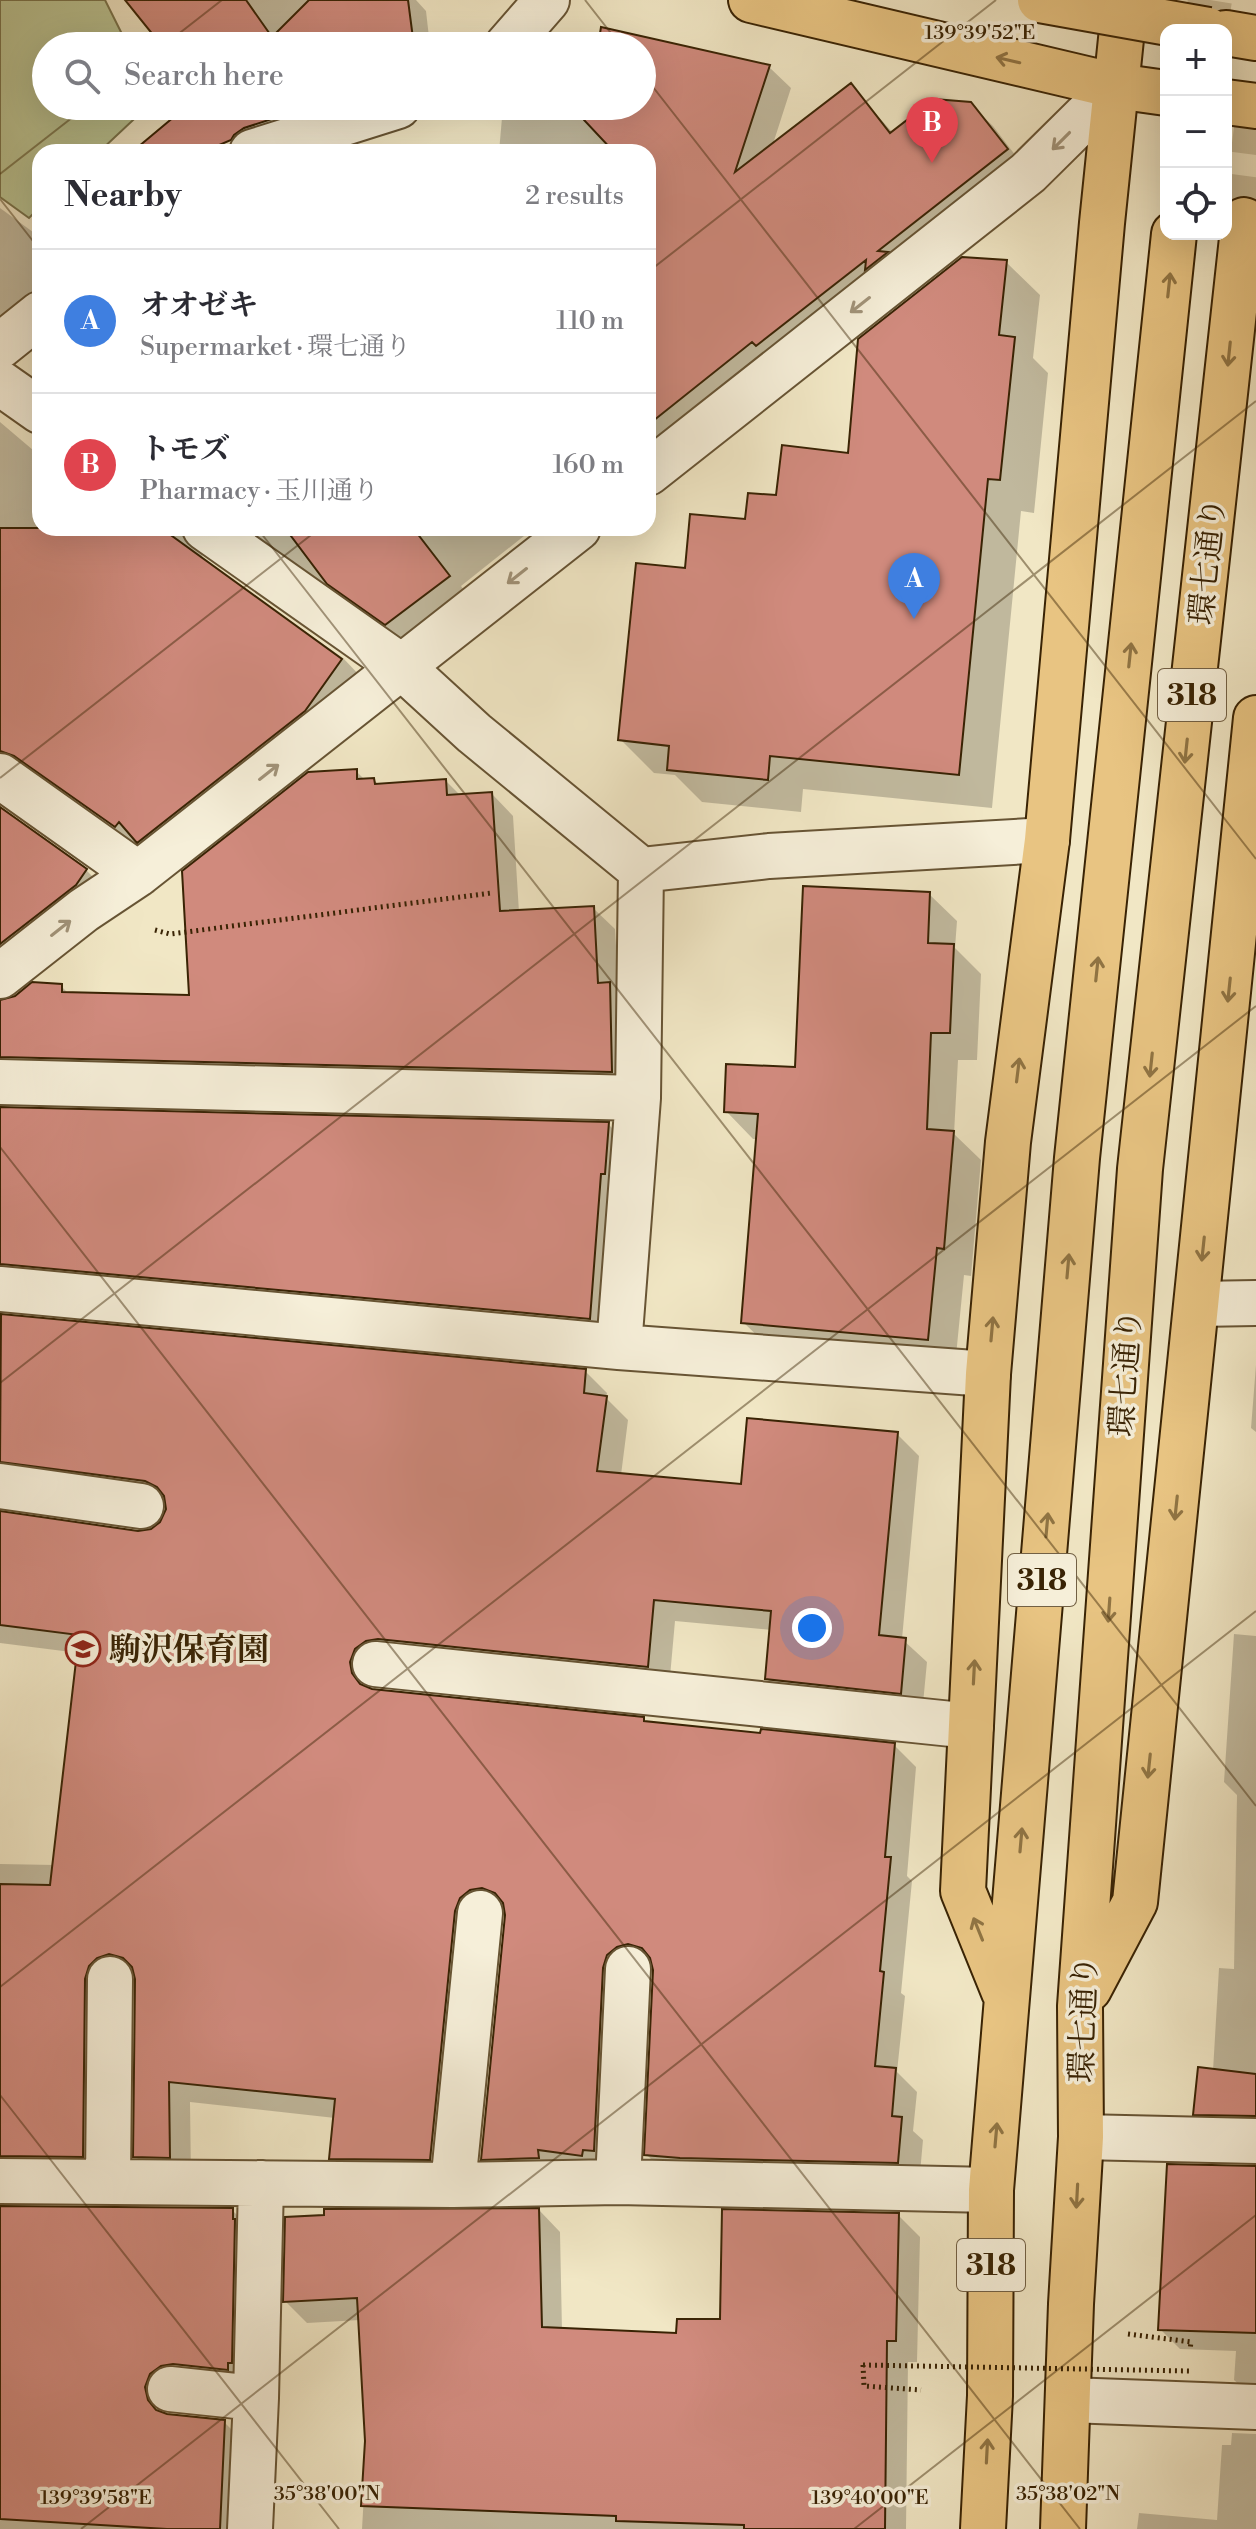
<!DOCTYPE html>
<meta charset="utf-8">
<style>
:root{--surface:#fff;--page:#f2f2f3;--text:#2b2b33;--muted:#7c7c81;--line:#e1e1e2;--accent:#b45309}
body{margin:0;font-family:"Libre Bodoni","Noto Serif JP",serif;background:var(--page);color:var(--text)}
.controls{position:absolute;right:24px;top:24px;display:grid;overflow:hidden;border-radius:16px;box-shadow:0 8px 32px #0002}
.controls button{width:72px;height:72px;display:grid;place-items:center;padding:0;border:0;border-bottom:2px solid var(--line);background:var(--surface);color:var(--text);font:40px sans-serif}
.you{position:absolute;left:812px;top:1628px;width:28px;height:28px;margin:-20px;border:6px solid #fff;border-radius:50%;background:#1a73e8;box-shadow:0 0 0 12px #1a73e833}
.badge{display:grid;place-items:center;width:52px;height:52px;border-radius:50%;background:var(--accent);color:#fff;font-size:26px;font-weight:700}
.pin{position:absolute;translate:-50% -66px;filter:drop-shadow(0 2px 4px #0008)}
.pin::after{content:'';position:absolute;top:42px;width:28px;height:24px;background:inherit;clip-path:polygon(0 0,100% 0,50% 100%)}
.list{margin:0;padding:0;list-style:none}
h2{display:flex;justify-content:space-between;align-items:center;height:104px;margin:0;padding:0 32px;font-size:34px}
h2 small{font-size:26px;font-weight:400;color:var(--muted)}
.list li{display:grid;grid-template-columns:52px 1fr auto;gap:24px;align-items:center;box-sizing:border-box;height:144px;padding:0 32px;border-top:2px solid var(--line)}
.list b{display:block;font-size:30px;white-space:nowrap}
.list p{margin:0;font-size:26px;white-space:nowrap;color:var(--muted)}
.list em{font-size:26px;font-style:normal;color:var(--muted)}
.icon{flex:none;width:44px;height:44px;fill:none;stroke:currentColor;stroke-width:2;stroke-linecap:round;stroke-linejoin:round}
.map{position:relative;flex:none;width:1256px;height:2529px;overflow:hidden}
.search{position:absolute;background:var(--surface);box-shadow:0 8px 32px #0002;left:32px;top:32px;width:624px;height:88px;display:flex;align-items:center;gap:20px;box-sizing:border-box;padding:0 28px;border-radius:44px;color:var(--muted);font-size:30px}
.panel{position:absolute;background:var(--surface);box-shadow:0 8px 32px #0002;left:32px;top:144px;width:624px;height:392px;border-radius:24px}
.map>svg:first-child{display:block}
.green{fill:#bbc594;stroke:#7a744c;stroke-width:2}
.shadow{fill:#0003}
.building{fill:#d08a7d;stroke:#392304;stroke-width:2}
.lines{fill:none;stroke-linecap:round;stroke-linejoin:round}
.major-tunnel{stroke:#ccc09e;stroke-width:44;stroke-dasharray:44 22;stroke-linecap:butt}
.minor-casing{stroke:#675434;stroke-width:48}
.major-casing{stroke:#392304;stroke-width:48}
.highway-casing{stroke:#392304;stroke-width:48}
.path{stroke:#392304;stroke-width:5;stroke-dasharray:2 4;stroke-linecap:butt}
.minor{stroke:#f6efd9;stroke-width:44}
.major{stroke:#e8c482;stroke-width:44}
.highway{stroke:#e8c482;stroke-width:44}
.highway-bridge-casing{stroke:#392304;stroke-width:48;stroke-linecap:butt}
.path-bridge{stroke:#392304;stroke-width:5;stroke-dasharray:2 4;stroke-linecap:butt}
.highway-bridge{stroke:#e8c482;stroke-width:44}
.oneway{stroke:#907443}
.oneway2{stroke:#a19379}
.ticks{fill:none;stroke:#392304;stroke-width:2;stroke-opacity:0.45}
.labels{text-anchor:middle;stroke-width:7;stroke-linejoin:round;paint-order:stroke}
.shield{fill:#f6efd9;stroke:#726044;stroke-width:2}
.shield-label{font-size:30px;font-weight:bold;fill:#392304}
.street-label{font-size:32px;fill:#392304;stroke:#f6efd9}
.poi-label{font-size:32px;font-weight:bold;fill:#392304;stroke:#f6efd9;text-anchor:start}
.ticks-label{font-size:20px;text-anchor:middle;fill:#392304;stroke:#f6efd9;stroke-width:7;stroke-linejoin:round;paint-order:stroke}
</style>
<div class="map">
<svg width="1256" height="2529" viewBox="0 0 1256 2529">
<rect width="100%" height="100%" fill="#f1e7c5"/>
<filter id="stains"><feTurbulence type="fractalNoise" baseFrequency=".0025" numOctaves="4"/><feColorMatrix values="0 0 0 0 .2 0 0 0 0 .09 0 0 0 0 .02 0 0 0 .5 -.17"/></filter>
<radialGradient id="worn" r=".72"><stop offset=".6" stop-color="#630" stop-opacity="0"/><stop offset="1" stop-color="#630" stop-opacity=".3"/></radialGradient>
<!-- green -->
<path class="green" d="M 0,0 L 105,0 L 128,46 L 46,46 L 46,106 L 148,106 L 99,152 L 40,152 L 40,207 L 29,218 L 0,197 Z"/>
<!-- shadow -->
<path class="shadow" d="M 127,0 L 416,0 L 426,11 L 430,46 L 165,46 Z
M 603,30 L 769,67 L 791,88 L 772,147 L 851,86 L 893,133 L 970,104 L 993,126 L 1028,172 L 648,450 L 648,152 L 499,152 L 503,106 L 642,106 L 642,46 L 600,46 Z
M 214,106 L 378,106 L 255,152 Z
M 0,208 L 37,235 L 40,232 L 40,309 L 0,321 Z
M 1006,262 L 1040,295 L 1033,358 L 1048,373 L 1034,513 L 1021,511 L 992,808 L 803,789 L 801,812 L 702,802 L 675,775 L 654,773 L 620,739 L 687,570 L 778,497 L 850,456 Z
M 0,422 L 40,456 L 40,528 L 215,528 L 201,549 L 203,560 L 343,658 L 364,680 L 160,863 L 141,843 L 138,847 L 0,786 Z
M 241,528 L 534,528 L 461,586 L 470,599 L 408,645 Z
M 356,771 L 365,780 L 374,780 L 379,785 L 446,781 L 461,796 L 492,794 L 513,816 L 519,912 L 593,908 L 615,929 L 619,994 L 635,1078 L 0,1092 L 0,1002 L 5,1003 L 33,984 L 61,986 L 70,995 L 191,997 Z
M 0,809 L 86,870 L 108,892 L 0,986 Z
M 929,894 L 957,921 L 955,948 L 981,974 L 977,1060 L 958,1060 L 954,1134 L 981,1160 L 971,1276 L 964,1275 L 955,1366 L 771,1349 L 743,1322 L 758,1139 L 753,1139 L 726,1111 L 797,1069 Z
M 0,1109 L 608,1124 L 630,1146 L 611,1340 L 0,1299 Z
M 0,1316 L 585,1371 L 607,1393 L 606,1398 L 628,1420 L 621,1475 L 743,1486 L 897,1434 L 919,1456 L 902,1639 L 927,1662 L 922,1714 L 789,1701 L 767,1679 L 772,1630 L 675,1621 L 669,1688 L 371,1685 L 372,1691 L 643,1719 L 647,1723 L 894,1745 L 916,1767 L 907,1876 L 912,1881 L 901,1993 L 905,1996 L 897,2072 L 917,2092 L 913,2131 L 923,2140 L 919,2184 L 668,2176 L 646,2154 L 654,1966 L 652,1965 L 639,1968 L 616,2171 L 504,2180 L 483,2159 L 506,1909 L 493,1911 L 452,2181 L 353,2180 L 331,2158 L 335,2118 L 190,2102 L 191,2178 L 157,2178 L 135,2156 L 136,1976 L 132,1975 L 119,1979 L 104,2178 L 0,2190 L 0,1864 L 55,1865 L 79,1653 L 0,1643 L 0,1513 L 137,1533 L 150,1531 L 162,1523 L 168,1509 L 167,1502 L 0,1477 Z
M 1256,1365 L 1256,1432 L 1251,1428 Z
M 1234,1634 L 1256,1636 L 1256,2138 L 1218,2137 L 1195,2114 L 1213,2071 L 1219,1968 L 1234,1969 L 1237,1795 L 1224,1782 Z
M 1256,2168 L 1256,2400 L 1234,2380 L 1236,2351 L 1180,2349 L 1160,2329 Z
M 0,2208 L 232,2210 L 254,2232 L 253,2384 L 166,2408 L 167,2416 L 224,2422 L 246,2444 L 242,2529 L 0,2529 Z
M 539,2210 L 560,2232 L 562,2330 L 678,2335 L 722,2322 L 898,2215 L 920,2237 L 917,2362 L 908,2362 L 906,2529 L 362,2529 L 367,2441 L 360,2320 L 307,2323 L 285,2301 Z
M 1232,2433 L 1256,2434 L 1256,2529 L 1137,2529 L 1139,2513 L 1217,2520 L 1222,2445 L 1231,2445 Z"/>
<!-- building -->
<path class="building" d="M 125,0 L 246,0 L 272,37 L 309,0 L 408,0 L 414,46 L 162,46 Z
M 601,27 L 770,65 L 735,172 L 851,83 L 890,133 L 934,99 L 971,102 L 1008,149 L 878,251 L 888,252 L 865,270 L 866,260 L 756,346 L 752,342 L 648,425 L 648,152 L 614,152 L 584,120 L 587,106 L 642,106 L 642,46 L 598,46 Z
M 187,106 L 312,106 L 244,128 L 234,135 L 231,140 L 203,152 L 132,152 Z
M 962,257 L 1007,260 L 999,335 L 1015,337 L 1000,480 L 988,479 L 959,775 L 770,756 L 768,780 L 667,770 L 669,746 L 618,740 L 636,563 L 685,568 L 690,514 L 745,519 L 748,493 L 776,495 L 782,445 L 848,453 L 858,339 Z
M 0,528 L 161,528 L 342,659 L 305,711 L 137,843 L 119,822 L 115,827 L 14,756 L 0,751 Z
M 285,528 L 413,528 L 450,576 L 385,625 L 327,584 Z
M 357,769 L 357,779 L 374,778 L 375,784 L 446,779 L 447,795 L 492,792 L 500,911 L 594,906 L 598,983 L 610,982 L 612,1072 L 0,1057 L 0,1000 L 15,996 L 32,982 L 62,984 L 62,992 L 189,995 L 182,871 L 308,772 Z
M 0,807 L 87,869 L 76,885 L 0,944 Z
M 803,886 L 930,892 L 928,943 L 954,944 L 950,1033 L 931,1033 L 927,1129 L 954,1131 L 944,1249 L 937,1248 L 928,1340 L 741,1323 L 758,1114 L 724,1112 L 726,1064 L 795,1067 Z
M 0,1107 L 609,1122 L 605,1174 L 601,1174 L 590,1319 L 0,1264 Z
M 1,1314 L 586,1369 L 584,1393 L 607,1396 L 597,1471 L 741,1484 L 747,1418 L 898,1432 L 879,1635 L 906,1638 L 901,1694 L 765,1679 L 771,1611 L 654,1600 L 648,1667 L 378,1639 L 366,1641 L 355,1649 L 350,1662 L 352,1673 L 360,1684 L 372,1689 L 644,1717 L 644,1721 L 760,1733 L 761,1729 L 895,1743 L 885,1857 L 891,1857 L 880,1971 L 884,1972 L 875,2066 L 896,2068 L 892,2116 L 902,2117 L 898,2163 L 680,2158 L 644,2155 L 653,1970 L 650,1958 L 642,1948 L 628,1944 L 617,1947 L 607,1955 L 603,1968 L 594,2151 L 583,2150 L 582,2156 L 538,2150 L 539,2158 L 481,2160 L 505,1915 L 503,1903 L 495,1893 L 482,1888 L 470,1890 L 460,1898 L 455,1911 L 430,2160 L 329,2159 L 335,2099 L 169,2082 L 170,2158 L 133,2157 L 135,1979 L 132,1967 L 123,1958 L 109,1954 L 97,1958 L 89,1966 L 85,1979 L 83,2157 L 0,2156 L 0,1884 L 50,1885 L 79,1635 L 0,1625 L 0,1511 L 138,1531 L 151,1529 L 160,1522 L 166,1509 L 164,1496 L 157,1487 L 145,1481 L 0,1462 Z
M 1198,2067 L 1256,2074 L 1256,2116 L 1193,2115 Z
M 1167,2164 L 1256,2166 L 1256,2333 L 1158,2330 Z
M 0,2206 L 233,2208 L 233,2219 L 235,2219 L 232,2363 L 228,2363 L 228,2370 L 173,2364 L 161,2366 L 150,2374 L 145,2387 L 148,2400 L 156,2410 L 167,2414 L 225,2420 L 220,2529 L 167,2529 L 0,2519 Z
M 539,2208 L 542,2327 L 676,2333 L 677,2319 L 720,2319 L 722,2209 L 899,2213 L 896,2341 L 887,2341 L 885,2529 L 744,2529 L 744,2525 L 616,2521 L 616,2516 L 361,2506 L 365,2441 L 357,2298 L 283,2302 L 285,2217 L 324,2215 L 324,2209 Z"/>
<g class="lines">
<!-- major-tunnel -->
<path class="major-tunnel" d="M 1205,30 L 1210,0
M 1244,220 L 1256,129"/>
<!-- minor casing -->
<g class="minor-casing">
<path id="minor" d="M 507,46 L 547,0
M 252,152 L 398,106
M 0,346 L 40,314
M 0,383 L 40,411
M 648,473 L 1028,173 L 1116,86
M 205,528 L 402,667 L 474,733 L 641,870 L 769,856 L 1047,840
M 0,776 L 138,874
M 0,976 L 84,910 L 138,874 L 578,528
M 0,1082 L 638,1098
M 0,1289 L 619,1347 L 988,1374
M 1197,1304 L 1256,1303
M 619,1347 L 638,1098 L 641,870
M 0,1486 L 141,1506
M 375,1664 L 971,1726
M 1081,2137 L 1256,2141
M 0,2181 L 453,2185 L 618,2182 L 991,2190
M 108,2181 L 110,1979
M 618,2182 L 628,1969
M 453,2185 L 480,1913
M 170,2389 L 256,2398
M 1069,2400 L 1256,2407
M 250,2529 L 256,2398 L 261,2183"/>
</g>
<!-- major casing -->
<g class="major-casing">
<path id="major" d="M 1089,1989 L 1135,1902 L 1256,718
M 1004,1992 L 963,1891 L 988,1374 L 1008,1142 L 1047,840 L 1102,223 L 1125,0
M 983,2529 L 990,2396 L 991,2190 L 1077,1158 L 1174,234
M 1063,2529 L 1071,2304 L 1081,2137 L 1080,2006 L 1140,1169 L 1244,220"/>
</g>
<!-- highway casing -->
<g class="highway-casing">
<path id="highway" d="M 751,0 L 1116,86 L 1166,93
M 1226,33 L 1256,38
M 1226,102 L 1256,106"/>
</g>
<!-- path -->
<path class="path" d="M 155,930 L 170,934 L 491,893
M 1128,2334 L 1191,2342 L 1190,2350
M 863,2365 L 864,2386 L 921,2390"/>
<!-- minor -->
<use href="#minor" class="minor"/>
<!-- major -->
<use href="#major" class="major"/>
<!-- highway -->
<use href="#highway" class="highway"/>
<!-- highway-bridge casing -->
<g class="highway-bridge-casing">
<path id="highway-bridge" d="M 1040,0 L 1208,30"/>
</g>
<!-- path-bridge -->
<path class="path-bridge" d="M 863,2365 L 1189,2371"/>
<!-- highway-bridge -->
<use href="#highway-bridge" class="highway-bridge"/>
</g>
<!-- one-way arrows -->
<defs><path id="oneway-shaft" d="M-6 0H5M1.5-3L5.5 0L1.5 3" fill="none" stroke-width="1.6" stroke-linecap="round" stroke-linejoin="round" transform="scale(2)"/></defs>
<g class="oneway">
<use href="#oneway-shaft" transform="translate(1008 60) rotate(-167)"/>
<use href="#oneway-shaft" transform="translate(1169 285) rotate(-84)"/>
<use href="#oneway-shaft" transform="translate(1229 354) rotate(96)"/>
<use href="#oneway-shaft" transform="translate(1130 655) rotate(-84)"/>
<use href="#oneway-shaft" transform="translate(1186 751) rotate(96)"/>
<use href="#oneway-shaft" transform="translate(1097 969) rotate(-84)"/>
<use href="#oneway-shaft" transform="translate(1229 990) rotate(96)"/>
<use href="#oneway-shaft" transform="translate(1151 1065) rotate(96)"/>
<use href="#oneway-shaft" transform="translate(1018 1070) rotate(-83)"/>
<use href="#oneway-shaft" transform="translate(1203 1249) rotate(96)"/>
<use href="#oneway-shaft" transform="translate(1068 1266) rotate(-85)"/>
<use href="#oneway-shaft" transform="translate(992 1329) rotate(-85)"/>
<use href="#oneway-shaft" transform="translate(1176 1508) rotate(96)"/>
<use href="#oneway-shaft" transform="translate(1047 1525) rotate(-85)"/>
<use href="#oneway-shaft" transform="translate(1109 1610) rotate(94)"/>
<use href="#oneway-shaft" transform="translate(974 1672) rotate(-87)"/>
<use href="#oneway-shaft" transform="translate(1149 1766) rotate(96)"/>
<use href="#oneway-shaft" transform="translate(1021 1840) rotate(-85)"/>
<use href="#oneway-shaft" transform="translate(978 1929) rotate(-112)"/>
<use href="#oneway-shaft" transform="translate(996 2135) rotate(-85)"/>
<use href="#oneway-shaft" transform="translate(1077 2196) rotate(93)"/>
<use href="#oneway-shaft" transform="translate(987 2451) rotate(-87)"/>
</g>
<g class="oneway2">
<use href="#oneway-shaft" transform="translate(1061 141) rotate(135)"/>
<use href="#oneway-shaft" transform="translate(860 305) rotate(142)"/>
<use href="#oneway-shaft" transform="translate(517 576) rotate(142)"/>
<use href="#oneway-shaft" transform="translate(269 772) rotate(-38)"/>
<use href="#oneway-shaft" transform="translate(61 928) rotate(-38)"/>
</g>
<!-- ticks -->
<path class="ticks" d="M 585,0 L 621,46M 163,46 L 222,0M 642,73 L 1256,859M 0,174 L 87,106M 0,199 L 40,250M 648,272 L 996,0M 257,528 L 1256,1806M 0,778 L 320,528M 0,1147 L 1080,2529M 0,1383 L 1256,401M 0,1987 L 1256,1006M 0,2095 L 339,2529M 81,2529 L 1256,1611M 854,2529 L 1256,2215"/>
<!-- icons -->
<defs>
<g id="school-ring" transform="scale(1.8)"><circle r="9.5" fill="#f6efd9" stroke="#8f2418" stroke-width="1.5"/><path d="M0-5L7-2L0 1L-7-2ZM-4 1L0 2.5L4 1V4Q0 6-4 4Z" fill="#8f2418"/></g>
</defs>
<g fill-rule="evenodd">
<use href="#school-ring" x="83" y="1649"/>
</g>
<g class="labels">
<!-- shield labels -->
<g class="shield">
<rect x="1158" y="669" width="68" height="52" rx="6"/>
<rect x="1008" y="1554" width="68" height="52" rx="6"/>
<rect x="957" y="2239" width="68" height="52" rx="6"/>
</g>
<g class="shield-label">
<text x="1192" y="705">318</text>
<text x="1042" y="1590">318</text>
<text x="991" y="2275">318</text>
</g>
<!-- street labels -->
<g class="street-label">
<text transform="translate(1207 561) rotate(-84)" y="11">環七通り</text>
<text transform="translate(1125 1373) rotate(-86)" y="11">環七通り</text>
<text transform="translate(1083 2019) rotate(-88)" y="11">環七通り</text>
</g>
<!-- poi labels -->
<g class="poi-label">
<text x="109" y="1660">駒沢保育園</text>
</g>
</g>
<g class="ticks-label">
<text x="980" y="39">139°39'52"E</text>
<text x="327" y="2500">35°38'00"N</text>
<text x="1068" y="2500">35°38'02"N</text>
<text x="96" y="2504">139°39'58"E</text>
<text x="870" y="2504">139°40'00"E</text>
</g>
<rect width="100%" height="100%" filter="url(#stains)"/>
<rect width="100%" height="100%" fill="url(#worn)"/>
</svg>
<div class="controls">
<button>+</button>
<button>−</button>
<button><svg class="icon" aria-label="locate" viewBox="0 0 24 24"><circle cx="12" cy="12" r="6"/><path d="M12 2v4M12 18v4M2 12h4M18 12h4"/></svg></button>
</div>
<div class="you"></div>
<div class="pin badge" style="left:914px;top:619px;background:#3f7fe0">A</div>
<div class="pin badge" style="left:932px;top:163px;background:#e0444e">B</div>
<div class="search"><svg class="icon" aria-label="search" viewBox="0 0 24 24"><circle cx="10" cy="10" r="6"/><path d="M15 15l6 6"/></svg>Search here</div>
<section class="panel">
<h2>Nearby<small>2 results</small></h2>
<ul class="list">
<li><span class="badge" style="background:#3f7fe0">A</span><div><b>オオゼキ</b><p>Supermarket · 環七通り</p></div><em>110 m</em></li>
<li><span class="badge" style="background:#e0444e">B</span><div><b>トモズ</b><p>Pharmacy · 玉川通り</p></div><em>160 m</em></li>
</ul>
</section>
</div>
